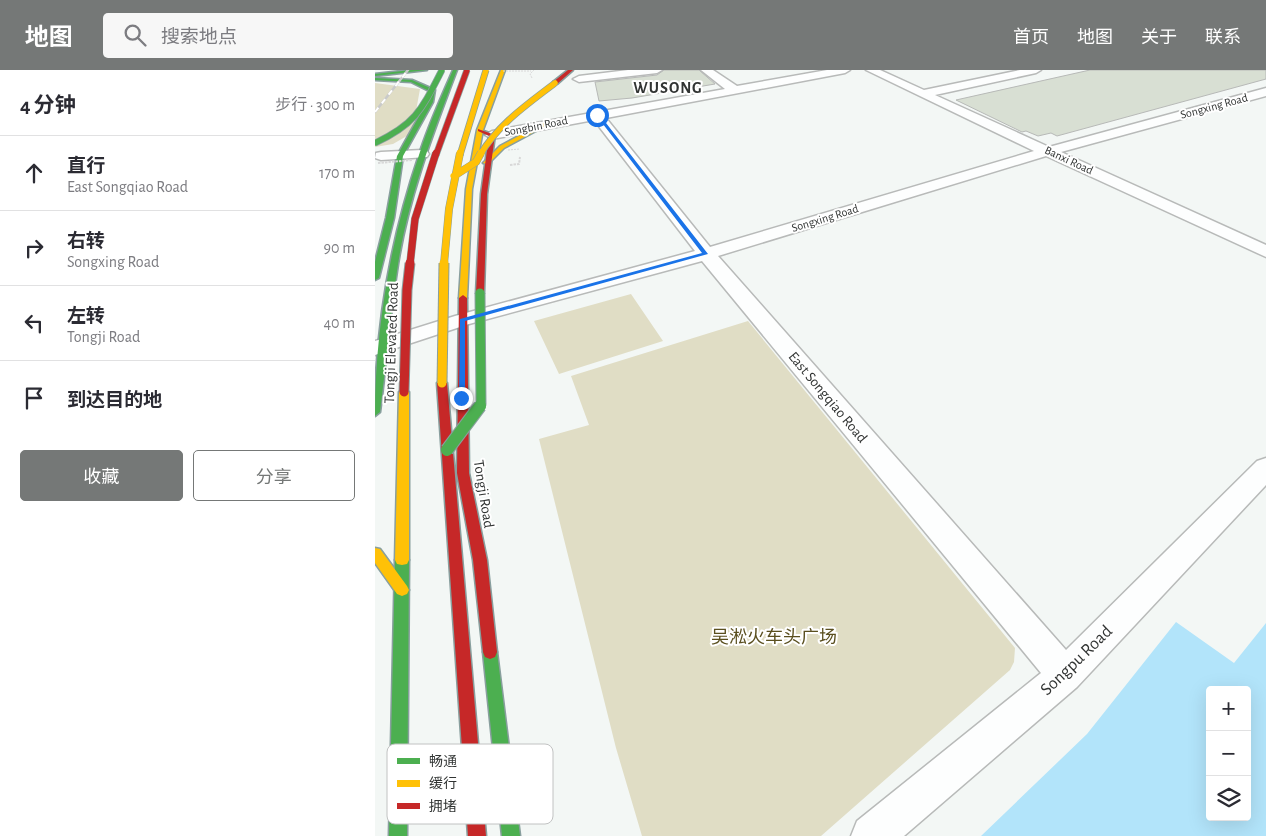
<!DOCTYPE html>
<html lang="zh">
<meta charset="utf-8">
<style>
:root{--surface:#fff;--page:#f7f7f7;--text:#2b2b33;--muted:#7c7c81;--line:#e1e1e2;--accent:#757877}
body{margin:0;font-family:"Alegreya Sans","Noto Sans SC",sans-serif;background:var(--page);color:var(--text)}
.controls{position:absolute;right:15px;bottom:15px;display:grid;overflow:hidden;border-radius:5px;box-shadow:0 5px 20px #0002}
.controls button{width:45px;height:45px;display:grid;place-items:center;padding:0;border:0;border-bottom:1px solid var(--line);background:var(--surface);color:var(--text);font:25px sans-serif}
.stop{position:absolute;width:15px;height:15px;margin:-11px;border:4px solid #1a73e8;border-radius:50%;background:#fff}
.stop.end{background:#1a73e8;border-color:#fff;box-shadow:0 1px 5px #0008}
.list{margin:0;padding:0;list-style:none}
h2{display:flex;justify-content:space-between;align-items:center;height:65px;margin:0;padding:0 20px;font-size:21px}
h2 small{font-size:16px;font-weight:400;color:var(--muted)}
.list li{display:grid;grid-template-columns:32px 1fr auto;gap:15px;align-items:center;box-sizing:border-box;height:75px;padding:0 20px;border-top:1px solid var(--line)}
.list b{display:block;font-size:19px;white-space:nowrap}
.list p{margin:0;font-size:16px;white-space:nowrap;color:var(--muted)}
.list em{font-size:16px;font-style:normal;color:var(--muted)}
.actions{display:flex;gap:10px;padding:15px 20px}
.actions a{flex:1;padding:11px 0;border:1px solid var(--accent);border-radius:5px;text-align:center;font-size:18px;color:var(--accent)}
.actions .main{background:var(--accent);color:#fff}
.icon{flex:none;width:28px;height:28px;fill:none;stroke:currentColor;stroke-width:2;stroke-linecap:round;stroke-linejoin:round}
.map{position:relative;flex:none;width:891px;height:766px;overflow:hidden}
header{display:flex;align-items:center;gap:30px;box-sizing:border-box;height:70px;padding:0 25px;background:var(--accent);color:#fff}
header strong{font-size:24px}
nav{display:flex;gap:28px;margin-inline-start:auto;font-size:18px}
.search{width:350px;height:45px;background:var(--page);display:flex;align-items:center;gap:12px;box-sizing:border-box;padding:0 18px;border-radius:5px;color:var(--muted);font-size:19px}
main{display:flex}
aside{flex:1;background:var(--surface)}
.map>svg:first-child{display:block}
.green{fill:#e0ddc5}
.water{fill:#b2e4fa;fill-rule:evenodd}
.building{fill:#d8dfd3;stroke:#b7b9b7}
.lines{fill:none;stroke-linecap:round;stroke-linejoin:round}
.street-casing{stroke:#b8bab9;stroke-width:3}
.fast-casing{stroke:#899f9e;stroke-width:3}
.slow-casing{stroke:#899f9e;stroke-width:3}
.jam-casing{stroke:#899f9e;stroke-width:3}
.path-far1{stroke:#d8d8d8;stroke-width:1;stroke-dasharray:2 1;stroke-linecap:butt}
.path{stroke:#d8d8d8;stroke-width:2;stroke-dasharray:2.5 1;stroke-linecap:butt}
.street{fill:#fdfefe;fill-rule:evenodd}
.fast{fill:#4caf50;fill-rule:evenodd}
.slow{fill:#ffc107;fill-rule:evenodd}
.jam{fill:#c62828;fill-rule:evenodd}
.rail-casing{stroke:#c9caca;stroke-width:2.5}
.rail{stroke:#fff;stroke-width:2;stroke-dasharray:5.5;stroke-linecap:butt}
.fast-bridge-far2-casing{stroke:#899f9e;stroke-width:7;stroke-linecap:butt}
.fast-bridge-far1-casing{stroke:#899f9e;stroke-width:11;stroke-linecap:butt}
.fast-bridge-casing{stroke:#899f9e;stroke-width:14;stroke-linecap:butt}
.slow-bridge-far2-casing{stroke:#899f9e;stroke-width:7;stroke-linecap:butt}
.slow-bridge-far1-casing{stroke:#899f9e;stroke-width:8;stroke-linecap:butt}
.slow-bridge-casing{stroke:#899f9e;stroke-width:11;stroke-linecap:butt}
.jam-bridge-far2-casing{stroke:#899f9e;stroke-width:7;stroke-linecap:butt}
.jam-bridge-far1-casing{stroke:#899f9e;stroke-width:8;stroke-linecap:butt}
.jam-bridge-casing{stroke:#899f9e;stroke-width:11;stroke-linecap:butt}
.path-bridge-far1{stroke:#d8d8d8;stroke-width:1;stroke-dasharray:2 1;stroke-linecap:butt}
.path-bridge{stroke:#d8d8d8;stroke-width:2;stroke-dasharray:2.5 1;stroke-linecap:butt}
.fast-bridge-far2{stroke:#4caf50;stroke-width:5.5}
.fast-bridge-far1{stroke:#4caf50;stroke-width:9}
.fast-bridge{stroke:#4caf50;stroke-width:12}
.slow-bridge-far2{stroke:#ffc107;stroke-width:5.5}
.slow-bridge-far1{stroke:#ffc107;stroke-width:7}
.slow-bridge{stroke:#ffc107;stroke-width:9}
.jam-bridge-far2{stroke:#c62828;stroke-width:5.5}
.jam-bridge-far1{stroke:#c62828;stroke-width:7}
.jam-bridge{stroke:#c62828;stroke-width:9}
.route{fill:#1a73e8}
.labels{text-anchor:middle;stroke-width:4;stroke-linejoin:round;paint-order:stroke}
.far-street-label{font-size:12px;fill:#313433;stroke:#fff}
.street-label{font-size:15px;fill:#313433;stroke:#fff}
.far-district-label{font-size:16px;font-weight:bold;letter-spacing:1px;fill:#313433;stroke:#fff}
.near-park-label{font-size:18px;fill:#5a4f1f;stroke:#fff}
.near-street-label{font-size:18px;fill:#313433;stroke:#fff}
.key{fill:#fff;stroke:#c1c2c2;stroke-width:1}
.key-label{font-size:14px;fill:#313433}
</style>
<header>
<strong>地图</strong>
<div class="search"><svg class="icon" aria-label="search" viewBox="0 0 24 24"><circle cx="10" cy="10" r="6"/><path d="M15 15l6 6"/></svg>搜索地点</div>
<nav><a>首页</a><a>地图</a><a>关于</a><a>联系</a></nav>
</header>
<main>
<aside>
<h2>4 分钟<small>步行 · 300 m</small></h2>
<ul class="list">
<li><svg class="icon" aria-label="ahead" viewBox="0 0 24 24"><path d="M12 20V5M6 11l6-6 6 6"/></svg><div><b>直行</b><p>East Songqiao Road</p></div><em>170 m</em></li>
<li><svg class="icon" aria-label="right" viewBox="0 0 24 24"><path d="M7 20v-9h11M14 6l5 5-5 5"/></svg><div><b>右转</b><p>Songxing Road</p></div><em>90 m</em></li>
<li><svg class="icon" aria-label="left" viewBox="0 0 24 24"><path d="M17 20v-9H6M10 6l-5 5 5 5"/></svg><div><b>左转</b><p>Tongji Road</p></div><em>40 m</em></li>
<li><svg class="icon" aria-label="arrive" viewBox="0 0 24 24"><path d="M6 21V4h12l-3 4 3 4H6"/></svg><div><b>到达目的地</b></div></li>
</ul>
<div class="actions"><a class="main">收藏</a><a>分享</a></div>
</aside>
<div class="map">
<svg width="891" height="766" viewBox="0 0 891 766">
<rect width="100%" height="100%" fill="#f3f7f5"/>
<!-- green -->
<path class="green" d="M 0,13 L 45,19 L 37,63 L 18,74 L 0,77 Z
M 256,224 L 288,271 L 184,304 L 159,251 Z
M 373,251 L 640,578 L 639,592 L 635,600 L 446,766 L 267,766 L 241,678 L 164,369 L 214,355 L 196,306 Z"/>
<!-- water -->
<path class="water" d="M 801,552 L 859,593 L 891,553 L 891,766 L 606,766 L 712,664 ZM 835,620 L 872,620 L 872,747 L 835,747 Z"/>
<!-- building -->
<path class="building" d="M 289,0 L 324,0 L 340,14 L 257,28 L 224,31 L 220,12 L 282,5 Z
M 715,0 L 891,0 L 891,9 L 682,66 L 676,63 L 663,66 L 651,61 L 647,62 L 581,30 Z"/>
<g class="lines">
<!-- street casing -->
<g class="street-casing">
<path id="street" d="M 253,0 L 287,0 L 282,3 L 204,12 L 198,9 L 204,6 Z
M 326,0 L 338,0 L 362,16 L 452,0 L 475,0 L 470,3 L 231,48 L 335,177 L 659,81 L 491,0 L 505,0 L 549,20 L 645,0 L 666,0 L 661,3 L 560,25 L 674,77 L 891,18 L 891,26 L 686,82 L 891,175 L 891,187 L 671,86 L 343,186 L 691,580 L 882,391 L 891,388 L 891,415 L 702,617 L 529,766 L 476,766 L 482,751 L 666,603 L 327,191 L 94,254 L 0,285 L 0,271 L 80,246 L 320,181 L 219,50 L 117,69 L 110,65 L 117,61 L 350,19 Z
M 47,80 L 52,81 L 54,84 L 52,87 L 6,90 L 0,88 L 1,83 L 6,82 Z"/>
</g>
<!-- fast casing -->
<g class="fast-casing">
<path id="fast" d="M 36,0 L 52,0 L 0,6 L 0,4 Z
M 78,0 L 82,0 C 57,66 32,131 22,201 C 15,248 11,295 5,342 L 0,346 C 0,258 16,168 44,85 C 53,56 66,28 78,0 Z
M 0,8 L 37,10 L 60,20 L 58,32 L 28,86 L 19,148 L 4,208 L 0,210 L 0,192 L 11,148 L 22,86 L 52,32 L 54,21 L 36,12 L 0,10 Z
M 27,485 L 32,486 L 34,490 L 32,766 L 14,766 L 20,490 L 22,486 Z
M 115,575 L 120,577 L 122,582 L 145,766 L 127,766 L 108,582 L 110,577 Z"/>
</g>
<!-- slow casing -->
<g class="slow-casing">
<path id="slow" d="M 126,0 L 130,0 L 108,60 L 97,119 L 92,228 L 88,231 L 84,228 L 91,119 L 102,60 Z
M 170,52 L 172,55 L 129,78 L 113,94 L 108,93 L 125,76 Z
M 29,319 L 34,322 L 34,490 L 32,494 L 27,495 L 22,494 L 20,490 L 24,322 Z
M 0,478 L 5,479 L 32,516 L 34,520 L 32,524 L 27,526 L 22,524 L 0,493 Z"/>
</g>
<!-- jam casing -->
<g class="jam-casing">
<path id="jam" d="M 193,0 L 198,0 L 182,14 L 178,14 L 178,12 Z
M 103,59 L 120,65 L 112,124 L 109,223 L 105,226 L 101,223 L 106,124 L 114,66 L 103,61 Z
M 88,225 L 92,228 L 94,403 L 112,490 L 122,582 L 120,587 L 115,589 L 110,587 L 108,582 L 98,490 L 82,403 L 84,228 Z
M 67,310 L 72,313 L 111,766 L 93,766 L 62,313 Z"/>
</g>
<!-- path-far1 -->
<path class="path-far1" d="M 157,8 L 155,4 L 159,0"/>
<!-- path -->
<path class="path" d="M 135,95 L 144,94 L 145,87"/>
<!-- street -->
<use href="#street" class="street"/>
<!-- fast -->
<use href="#fast" class="fast"/>
<!-- slow -->
<use href="#slow" class="slow"/>
<!-- jam -->
<use href="#jam" class="jam"/>
<!-- rail casing -->
<g class="rail-casing">
<path id="rail" d="M 0,42 L 33,0"/>
</g>
<!-- rail -->
<use href="#rail" class="rail"/>
<!-- fast-bridge-far2 casing -->
<g class="fast-bridge-far2-casing">
<path id="fast-bridge-far2" d="M 0,73 C 41,54 47,39 67,0"/>
</g>
<!-- fast-bridge-far1 casing -->
<g class="fast-bridge-far1-casing">
<path id="fast-bridge-far1" d="M 104,337 L 106,334 L 105,223"/>
</g>
<!-- fast-bridge casing -->
<g class="fast-bridge-casing">
<path id="fast-bridge" d="M 72,380 L 105,336"/>
</g>
<!-- slow-bridge-far2 casing -->
<g class="slow-bridge-far2-casing">
<path id="slow-bridge-far2" d="M 85,85 L 111,0
M 105,85 C 123,54 153,34 180,13"/>
</g>
<!-- slow-bridge-far1 casing -->
<g class="slow-bridge-far1-casing">
<path id="slow-bridge-far1" d="M 79,106 L 101,92 L 106,83
M 69,194 L 74,139 L 85,83"/>
</g>
<!-- slow-bridge casing -->
<g class="slow-bridge-casing">
<path id="slow-bridge" d="M 67,313 L 69,193"/>
</g>
<!-- jam-bridge-far2 casing -->
<g class="jam-bridge-far2-casing">
<path id="jam-bridge-far2" d="M 61,85 L 92,0"/>
</g>
<!-- jam-bridge-far1 casing -->
<g class="jam-bridge-far1-casing">
<path id="jam-bridge-far1" d="M 35,194 L 40,149 L 61,83"/>
</g>
<!-- jam-bridge casing -->
<g class="jam-bridge-casing">
<path id="jam-bridge" d="M 29,322 L 32,220 L 35,193"/>
</g>
<!-- path-bridge-far1 -->
<path class="path-bridge-far1" d="M 128,1 L 156,1
M 133,80 L 145,79"/>
<!-- path-bridge -->
<path class="path-bridge" d="M 3,93 L 37,90"/>
<!-- fast-bridge-far2 -->
<use href="#fast-bridge-far2" class="fast-bridge-far2"/>
<!-- fast-bridge-far1 -->
<use href="#fast-bridge-far1" class="fast-bridge-far1"/>
<!-- fast-bridge -->
<use href="#fast-bridge" class="fast-bridge"/>
<!-- slow-bridge-far2 -->
<use href="#slow-bridge-far2" class="slow-bridge-far2"/>
<!-- slow-bridge-far1 -->
<use href="#slow-bridge-far1" class="slow-bridge-far1"/>
<!-- slow-bridge -->
<use href="#slow-bridge" class="slow-bridge"/>
<!-- jam-bridge-far2 -->
<use href="#jam-bridge-far2" class="jam-bridge-far2"/>
<!-- jam-bridge-far1 -->
<use href="#jam-bridge-far1" class="jam-bridge-far1"/>
<!-- jam-bridge -->
<use href="#jam-bridge" class="jam-bridge"/>
</g>
<!-- route -->
<path class="route" d="M 224,44 L 333,184 L 90,251 L 90,328 L 84,330 L 85,249 L 327,183 L 221,45 Z"/>
<g class="labels">
<!-- far-street labels -->
<g class="far-street-label">
<text transform="translate(839 36) rotate(-15)" y="4">Songxing Road</text>
<text transform="translate(161 56) rotate(-11)" y="4">Songbin Road</text>
<text transform="translate(694 90) rotate(25)" y="4">Banxi Road</text>
<text transform="translate(450 148) rotate(-17)" y="4">Songxing Road</text>
</g>
<!-- street labels -->
<g class="street-label">
<text transform="translate(16 273) rotate(-88)" y="5">Tongji Elevated Road</text>
<text transform="translate(453 327) rotate(50)" y="5">East Songqiao Road</text>
<text transform="translate(109 424) rotate(81)" y="5">Tongji Road</text>
</g>
<!-- far-district labels -->
<g class="far-district-label">
<text x="293" y="23">WUSONG</text>
</g>
<!-- near-park labels -->
<g class="near-park-label">
<text x="399" y="573">吴淞火车头广场</text>
</g>
<!-- near-street labels -->
<g class="near-street-label">
<text transform="translate(701 590) rotate(-44)" y="6">Songpu Road</text>
</g>
</g>
<!-- legend -->
<rect x="12" y="674" width="166" height="80" rx="8" class="key"/>
<rect x="22" y="688" width="23" height="6" fill="#4caf50"/>
<rect x="22" y="710" width="23" height="7" fill="#ffc107"/>
<rect x="22" y="733" width="23" height="6" fill="#c62828"/>
<g class="key-label">
<text x="54" y="696">畅通</text>
<text x="54" y="718">缓行</text>
<text x="54" y="741">拥堵</text>
</g>
</svg>
<div class="controls">
<button>+</button>
<button>−</button>
<button><svg class="icon" aria-label="layers" viewBox="0 0 24 24"><path d="M12 4l9 5-9 5-9-5zM3 14l9 5 9-5"/></svg></button>
</div>
<div class="stop" style="left:222px;top:45px"></div>
<div class="stop end" style="left:86px;top:328px"></div>
</div>
</main>
